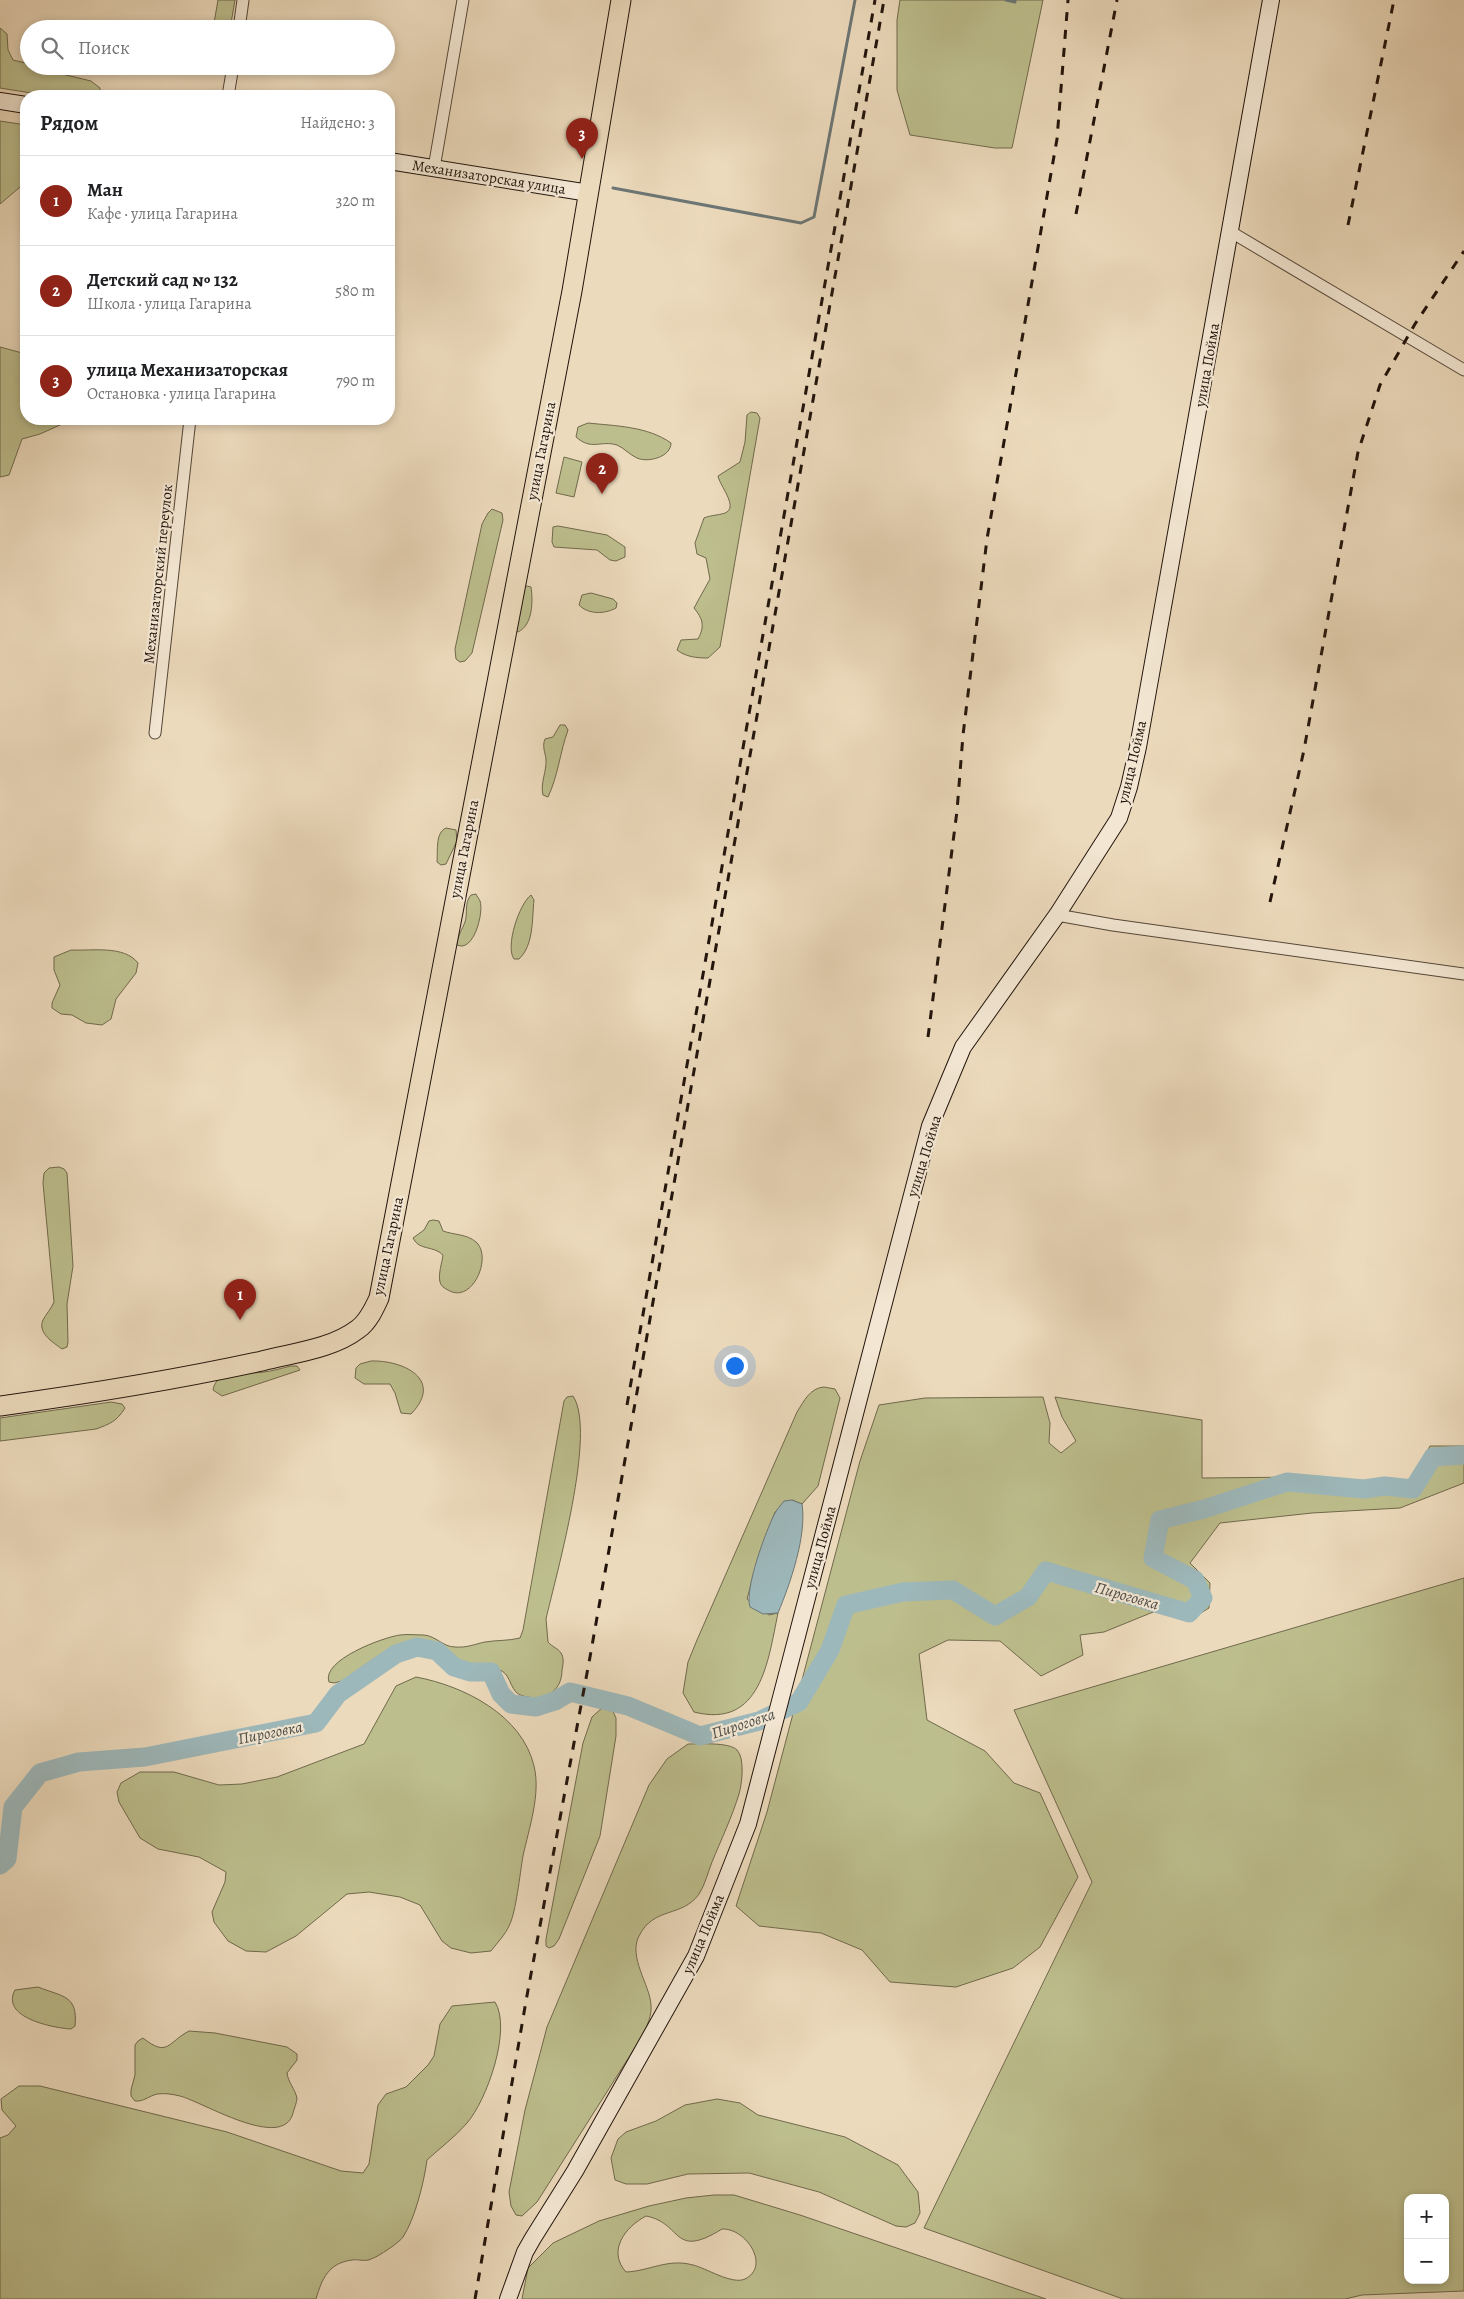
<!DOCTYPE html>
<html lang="ru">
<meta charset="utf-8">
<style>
:root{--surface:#fff;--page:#f6f6f6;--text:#202124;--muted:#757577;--line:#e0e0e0;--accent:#8f2418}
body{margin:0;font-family:Alegreya,serif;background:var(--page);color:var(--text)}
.controls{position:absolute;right:15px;bottom:15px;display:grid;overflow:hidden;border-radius:10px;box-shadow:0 2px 8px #0003}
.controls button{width:45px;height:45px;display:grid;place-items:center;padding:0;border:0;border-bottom:1px solid var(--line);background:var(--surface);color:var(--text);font:25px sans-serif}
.you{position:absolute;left:734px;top:1365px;width:18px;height:18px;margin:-12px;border:4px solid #fff;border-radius:50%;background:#1a73e8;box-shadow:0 0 0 8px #1a73e833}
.badge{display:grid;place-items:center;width:32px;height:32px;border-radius:50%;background:var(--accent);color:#fff;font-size:16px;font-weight:700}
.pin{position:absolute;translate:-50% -41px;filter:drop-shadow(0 1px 2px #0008)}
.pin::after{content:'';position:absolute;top:26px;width:18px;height:15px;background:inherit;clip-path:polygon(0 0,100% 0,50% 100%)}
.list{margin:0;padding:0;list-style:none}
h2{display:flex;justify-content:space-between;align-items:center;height:65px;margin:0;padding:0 20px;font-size:21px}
h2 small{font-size:16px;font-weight:400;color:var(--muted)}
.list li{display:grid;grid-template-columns:32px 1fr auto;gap:15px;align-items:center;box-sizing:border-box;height:90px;padding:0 20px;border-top:1px solid var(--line)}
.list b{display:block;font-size:19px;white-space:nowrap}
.list p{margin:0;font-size:16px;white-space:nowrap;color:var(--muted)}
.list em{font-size:16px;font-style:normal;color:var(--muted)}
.icon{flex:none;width:28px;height:28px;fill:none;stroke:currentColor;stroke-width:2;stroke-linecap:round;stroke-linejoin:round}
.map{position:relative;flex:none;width:1464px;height:2299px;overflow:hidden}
.search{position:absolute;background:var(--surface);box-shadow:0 2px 8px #0003;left:20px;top:20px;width:375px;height:55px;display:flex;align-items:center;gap:12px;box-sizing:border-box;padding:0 18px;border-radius:28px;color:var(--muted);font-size:19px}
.panel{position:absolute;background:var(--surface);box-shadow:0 2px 8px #0003;left:20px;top:90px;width:375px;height:335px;border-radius:20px}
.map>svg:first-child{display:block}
.green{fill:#bdbe8d;stroke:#70694c;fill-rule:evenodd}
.water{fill:#9db8bb;stroke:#6c7675}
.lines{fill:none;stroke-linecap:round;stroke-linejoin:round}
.stream{stroke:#6c7675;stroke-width:3}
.river{stroke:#9db8bb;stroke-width:19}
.street-casing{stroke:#544638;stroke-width:13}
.secondary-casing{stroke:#22140c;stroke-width:18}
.primary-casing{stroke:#22140c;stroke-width:21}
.street{stroke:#f3e7d3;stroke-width:11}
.secondary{stroke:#f3e7d3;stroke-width:16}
.primary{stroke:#ecdabc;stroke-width:19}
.rail{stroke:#22140c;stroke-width:3;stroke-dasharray:9 9;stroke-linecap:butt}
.labels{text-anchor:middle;stroke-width:4.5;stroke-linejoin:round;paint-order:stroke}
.street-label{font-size:15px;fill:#22140c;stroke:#f3e7d3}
.water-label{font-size:16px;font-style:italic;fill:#4d4d49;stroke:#f3e7d3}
</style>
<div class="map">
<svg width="1464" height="2299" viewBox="0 0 1464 2299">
<rect width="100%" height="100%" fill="#ecdabc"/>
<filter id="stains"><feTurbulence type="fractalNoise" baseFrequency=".004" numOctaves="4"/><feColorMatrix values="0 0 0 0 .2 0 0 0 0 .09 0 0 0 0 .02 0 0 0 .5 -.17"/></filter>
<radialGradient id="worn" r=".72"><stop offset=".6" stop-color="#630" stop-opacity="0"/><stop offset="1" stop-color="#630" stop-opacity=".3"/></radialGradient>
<!-- green -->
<path class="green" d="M 218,0 L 235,0 L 230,29 L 213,29 Z
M 900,0 L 1043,0 L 1012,148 L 995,148 L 910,135 L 897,90 L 897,20 Z
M 0,28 L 7,34 L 8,50 L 13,60 L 29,64 L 29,66 L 91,81 L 100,88 L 100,96 L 50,96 L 0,88 Z
M 0,121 L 26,125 L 26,182 L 0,204 Z
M 0,347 L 26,354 L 26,419 L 73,419 L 40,434 L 22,439 L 9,475 L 0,477 Z
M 751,412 L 757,413 L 760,418 L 720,647 L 708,658 C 697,658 686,657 677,650 L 681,640 L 698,639 C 705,626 703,619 694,608 L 710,579 L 706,558 L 697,554 L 695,543 L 704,518 C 710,515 723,515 727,512 C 737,505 720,486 718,476 L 740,462 L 745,442 L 747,415 Z
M 588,423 C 615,426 647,426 671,443 C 671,457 648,463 637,458 C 630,455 624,448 617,445 C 600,440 592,451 576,437 L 578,427 Z
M 564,457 L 582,462 L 574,497 L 556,493 Z
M 492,509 L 502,513 L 503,520 L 472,653 L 465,661 L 460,662 L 456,659 L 455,649 L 482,524 L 488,513 Z
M 558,526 L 607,535 L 625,547 L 625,557 L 616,561 L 610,560 L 597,550 L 554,547 L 552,542 L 553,527 Z
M 522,585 L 531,587 C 533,601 533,625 518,632 L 514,629 Z
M 591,593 L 613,599 L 617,603 L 616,608 C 605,614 589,615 579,605 L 582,595 Z
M 560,725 L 565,725 L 568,730 C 560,752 558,776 548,797 L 543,795 C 540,783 547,771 546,759 C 545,752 542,746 545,739 L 553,737 Z
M 446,828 L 456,830 L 457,841 L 446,864 L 441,865 L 437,862 C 438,851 435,833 446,828 Z
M 476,894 C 476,895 480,900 480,901 C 484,912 474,953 457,945 C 457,937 462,930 465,922 C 468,913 464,903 471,895 Z
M 531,895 L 534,900 C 532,918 534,945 519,959 L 514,959 C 505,947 519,904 531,895 Z
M 71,950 C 92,951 124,945 138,963 L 136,973 L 116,999 L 111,1019 L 102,1025 L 86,1023 L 72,1015 L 61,1014 L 52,1008 L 52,1003 L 60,985 L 54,970 L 54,957 Z
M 59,1167 L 64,1169 L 67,1173 L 73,1266 L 67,1304 L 68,1342 L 67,1347 L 62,1349 C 54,1343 37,1333 43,1320 C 46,1314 51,1309 54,1302 L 43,1183 L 44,1173 L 49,1168 Z
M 433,1220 L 439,1221 L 443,1231 C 454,1235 467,1234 476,1242 C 493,1257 472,1305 448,1290 C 444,1288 441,1286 440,1282 C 438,1274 442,1263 443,1255 C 433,1245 419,1251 413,1238 L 424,1230 L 429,1221 Z
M 371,1361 C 404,1360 444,1380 411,1414 L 401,1413 L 395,1393 L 390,1384 L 364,1384 L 355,1378 L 356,1368 L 360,1364 Z
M 291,1366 L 297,1366 L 300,1370 L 222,1396 L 213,1390 C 217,1367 248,1375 264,1372 C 273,1371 282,1368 291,1366 Z
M 824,1387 L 835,1389 L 840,1398 L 818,1486 L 802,1504 L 792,1500 L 775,1512 L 758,1559 L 747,1599 L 769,1615 L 778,1613 C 768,1661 761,1729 694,1712 L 683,1693 L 688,1662 L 697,1640 L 797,1412 C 804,1401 810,1388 824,1387 Z
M 573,1396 C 597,1432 556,1575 546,1619 L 548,1642 C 552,1647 560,1649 562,1655 C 564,1659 563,1665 562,1670 C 562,1692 544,1702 523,1696 C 510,1693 512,1677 502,1671 C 492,1665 470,1667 457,1662 C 442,1656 438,1646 420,1644 C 391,1641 365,1666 342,1681 L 334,1683 L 329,1682 C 321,1660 384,1637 400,1635 C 408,1634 416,1635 424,1635 C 436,1636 443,1647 455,1647 C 467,1648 475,1644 485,1642 C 497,1640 508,1641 520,1638 L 523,1630 L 564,1401 L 567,1397 Z
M 1043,1397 L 1050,1423 L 1049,1443 L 1061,1453 L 1076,1441 L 1062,1417 L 1055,1397 L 1202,1420 L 1202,1478 L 1301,1477 L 1395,1485 L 1413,1478 L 1430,1446 L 1464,1446 L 1464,1483 L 1400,1508 L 1312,1513 L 1220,1523 L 1190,1563 L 1210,1583 L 1209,1608 L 1188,1621 L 1163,1608 L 1104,1632 L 1080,1635 L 1083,1655 L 1041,1676 L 1000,1641 L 948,1640 L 919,1654 L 927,1720 L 985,1751 L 1014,1783 L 1040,1793 L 1078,1877 L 1040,1947 L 1013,1968 L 956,1987 L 890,1982 L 862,1950 L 821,1933 L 759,1926 L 736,1906 L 767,1812 L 860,1461 L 879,1405 L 925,1398 Z
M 111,1402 L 122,1404 L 125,1408 C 117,1421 110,1424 96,1429 L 0,1441 L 0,1418 Z
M 1464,1578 L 1464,2291 L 1362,2295 L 1345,2299 L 1123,2299 L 924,2228 L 1092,1882 L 1014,1710 ZM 1408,2198 L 1445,2198 L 1445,2280 L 1408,2280 Z
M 416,1677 C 464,1686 522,1715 534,1766 C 541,1794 529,1828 523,1856 C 520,1873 516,1913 509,1926 C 505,1935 497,1943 491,1951 L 471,1953 L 451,1948 L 442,1941 L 420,1905 L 400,1897 L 369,1892 L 347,1894 L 296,1936 L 266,1952 L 246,1951 L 228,1941 L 214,1922 L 212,1912 L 225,1882 L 226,1872 L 199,1857 L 158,1849 L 140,1838 L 119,1802 L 117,1792 L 121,1783 L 140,1772 L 174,1772 L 219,1785 L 242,1784 L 277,1777 L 364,1744 L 396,1686 Z
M 603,1707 L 611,1707 L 616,1718 L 616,1736 L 600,1836 L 559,1939 L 554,1946 L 549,1948 L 546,1946 L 546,1939 L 583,1743 L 592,1717 Z
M 688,1744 C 700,1744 729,1742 737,1750 C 745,1758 742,1784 739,1794 C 732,1817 721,1840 712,1862 C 708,1872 705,1885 699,1894 C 682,1918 654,1906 639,1936 C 628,1957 650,1985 651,2005 C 652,2016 647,2025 643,2035 L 537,2202 L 522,2216 L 516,2215 L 511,2206 L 509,2192 L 525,2110 L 547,2027 L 649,1785 L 667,1759 Z
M 38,1987 C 63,1997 78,1995 75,2026 L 71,2029 C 54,2028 0,2018 15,1990 Z
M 495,2002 C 512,2029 487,2100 467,2123 C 455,2137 440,2148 427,2160 C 424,2182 415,2219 403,2237 C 400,2242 378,2257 371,2259 C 366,2262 358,2259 352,2260 C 329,2263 322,2278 316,2299 L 0,2299 L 0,2138 L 8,2135 L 16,2126 L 2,2110 L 1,2099 L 19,2086 L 40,2086 L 227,2132 L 341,2171 L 363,2173 L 369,2164 L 378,2105 L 386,2094 L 406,2087 L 428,2065 L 434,2056 L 440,2024 L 452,2006 Z
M 189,2031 L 215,2033 L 287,2047 L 297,2054 L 297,2060 L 287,2073 C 288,2082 295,2089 297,2098 C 297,2102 294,2109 293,2113 C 283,2152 201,2101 180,2096 C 172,2094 164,2093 157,2094 C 149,2096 143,2102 135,2101 L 131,2096 L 131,2090 L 135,2075 L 135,2045 L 138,2041 L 143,2038 C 168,2058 168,2042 189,2031 Z
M 717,2099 L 740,2103 L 758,2115 L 845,2137 L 898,2165 L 918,2192 L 920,2213 L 915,2223 L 906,2227 L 896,2226 L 819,2192 L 749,2173 L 688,2174 L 647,2184 L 626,2184 L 615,2180 L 611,2158 L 618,2139 L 626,2132 L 656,2121 L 685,2105 Z
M 714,2195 L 734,2195 L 800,2215 L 1046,2299 L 522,2299 L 528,2268 L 553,2243 L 599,2221 L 649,2206 L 686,2198 ZM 646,2216 C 683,2223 672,2260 722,2229 C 746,2228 771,2266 745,2279 C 732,2285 706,2268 693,2265 C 668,2258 650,2271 626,2272 C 607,2251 625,2227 646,2216 Z"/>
<!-- water -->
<path class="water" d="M 792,1500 L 802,1504 C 807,1536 790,1584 778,1613 L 763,1614 L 750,1607 C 744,1590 766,1530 775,1513 C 777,1509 781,1505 784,1501 Z"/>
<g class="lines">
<!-- stream -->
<path class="stream" d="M 1006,0 L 1015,2 L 1015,0
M 613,188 L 801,223 L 814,217 L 855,0"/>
<!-- river -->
<path class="river" d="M 0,1865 L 7,1859 L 13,1807 L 40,1773 L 79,1762 L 145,1757 L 316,1723 L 338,1694 L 396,1654 L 417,1647 L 437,1651 L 454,1667 L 470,1672 L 491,1672 L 501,1694 L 511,1704 L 536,1707 L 555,1701 L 570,1692 L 628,1706 L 700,1736 L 759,1721 L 799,1702 L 830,1650 L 846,1605 L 903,1592 L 953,1590 L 995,1616 L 1028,1597 L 1046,1571 L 1189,1613 L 1203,1598 L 1195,1580 L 1153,1558 L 1160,1520 L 1204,1509 L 1287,1482 L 1364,1489 L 1385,1486 L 1413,1489 L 1433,1457 L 1464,1455"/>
<!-- street casing -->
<g class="street-casing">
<path id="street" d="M 239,29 L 243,0
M 228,96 L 233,66
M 434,168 L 463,0
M 1231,232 L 1464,370
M 155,733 L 190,419
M 1057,915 L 1113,925 L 1464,974"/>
</g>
<!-- secondary casing -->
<g class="secondary-casing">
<path id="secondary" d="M 0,101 L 26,105
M 389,161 L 589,193
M 508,2299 L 525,2252 L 533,2238 L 575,2171 L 696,1956 L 748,1824 L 930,1126 L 963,1047 L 1057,915 L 1119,818 L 1129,787 L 1138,747 L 1271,0"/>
</g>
<!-- primary casing -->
<g class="primary-casing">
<path id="primary" d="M 0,1406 C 88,1394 175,1380 262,1361 C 293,1353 332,1349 358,1329 C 368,1322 374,1309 379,1298 L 572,291 L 621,0"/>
</g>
<!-- street -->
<use href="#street" class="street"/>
<!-- secondary -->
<use href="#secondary" class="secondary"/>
<!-- primary -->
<use href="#primary" class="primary"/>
<!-- rail -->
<path class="rail" d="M 1076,214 L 1117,0
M 1348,225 L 1394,0
M 1270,902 L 1304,750 L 1358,452 L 1380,385 L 1415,324 L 1464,251
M 928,1037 L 957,811 L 963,735 L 987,539 L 1057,139 L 1068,0
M 627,1405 L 875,0
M 475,2299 L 526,2001 L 590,1657 L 884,0"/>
</g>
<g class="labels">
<!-- street labels -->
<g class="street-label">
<text transform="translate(489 177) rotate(9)" y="5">Механизаторская улица</text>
<text transform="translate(1207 365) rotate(-80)" y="5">улица Пойма</text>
<text transform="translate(541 451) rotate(-79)" y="5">улица Гагарина</text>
<text transform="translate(158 574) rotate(-84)" y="5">Механизаторский переулок</text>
<text transform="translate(1132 762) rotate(-77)" y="5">улица Пойма</text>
<text transform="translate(464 849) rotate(-79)" y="5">улица Гагарина</text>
<text transform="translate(924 1156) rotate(-73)" y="5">улица Пойма</text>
<text transform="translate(388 1246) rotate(-78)" y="5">улица Гагарина</text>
<text transform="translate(820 1547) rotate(-75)" y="5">улица Пойма</text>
<text transform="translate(703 1934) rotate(-67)" y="5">улица Пойма</text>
</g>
<!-- water labels -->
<g class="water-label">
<text transform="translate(1127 1595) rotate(16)" y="6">Пироговка</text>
<text transform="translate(743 1723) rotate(-18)" y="6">Пироговка</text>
<text transform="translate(270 1732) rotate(-11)" y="6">Пироговка</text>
</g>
</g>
<rect width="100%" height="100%" filter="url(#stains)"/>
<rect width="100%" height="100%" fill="url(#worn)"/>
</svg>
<div class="controls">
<button>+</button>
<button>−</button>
</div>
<div class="you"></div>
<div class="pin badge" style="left:240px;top:1320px">1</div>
<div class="pin badge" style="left:602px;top:494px">2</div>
<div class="pin badge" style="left:582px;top:159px">3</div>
<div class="search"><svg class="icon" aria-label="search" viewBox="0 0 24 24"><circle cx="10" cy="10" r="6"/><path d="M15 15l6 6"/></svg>Поиск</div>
<section class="panel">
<h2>Рядом<small>Найдено: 3</small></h2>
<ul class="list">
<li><span class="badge">1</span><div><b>Ман</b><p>Кафе · улица Гагарина</p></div><em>320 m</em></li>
<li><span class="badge">2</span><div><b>Детский сад № 132</b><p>Школа · улица Гагарина</p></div><em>580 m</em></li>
<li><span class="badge">3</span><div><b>улица Механизаторская</b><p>Остановка · улица Гагарина</p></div><em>790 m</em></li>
</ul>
</section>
</div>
